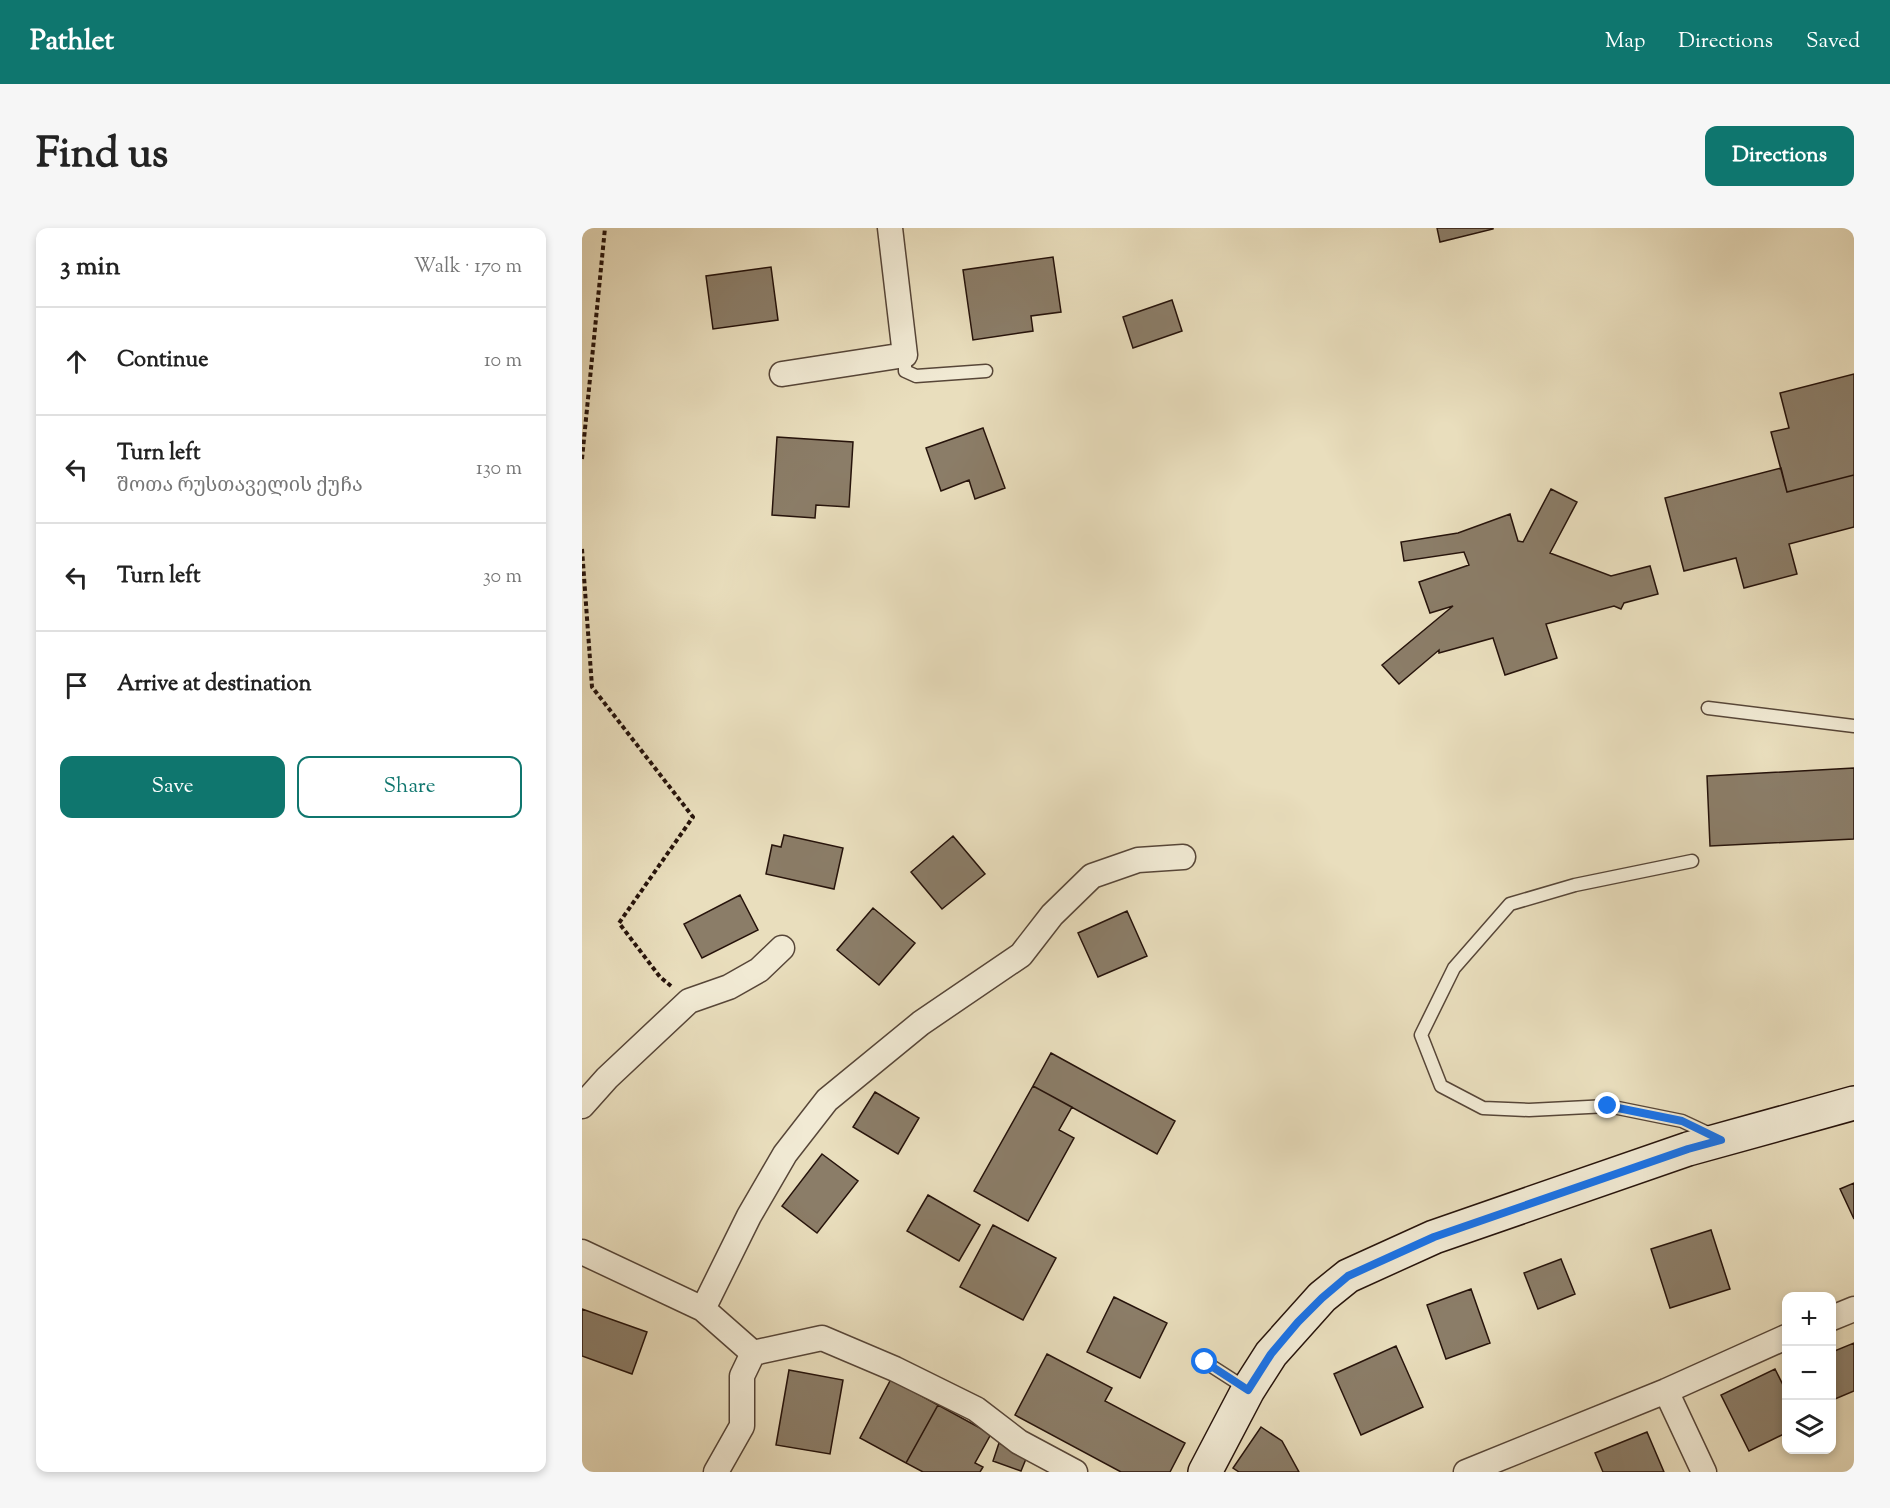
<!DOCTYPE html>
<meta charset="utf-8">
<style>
:root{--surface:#fff;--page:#f6f6f6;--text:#222;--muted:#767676;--line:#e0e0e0;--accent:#0f766e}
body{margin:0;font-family:"Sorts Mill Goudy","Noto Serif Georgian",serif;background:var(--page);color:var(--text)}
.controls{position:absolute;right:18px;bottom:18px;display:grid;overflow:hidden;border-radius:12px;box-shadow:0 3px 9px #0003}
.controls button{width:54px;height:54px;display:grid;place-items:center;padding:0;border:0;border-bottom:2px solid var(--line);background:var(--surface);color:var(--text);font:30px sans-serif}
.stop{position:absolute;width:18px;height:18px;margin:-14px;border:4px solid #1a73e8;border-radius:50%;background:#fff}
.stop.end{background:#1a73e8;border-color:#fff;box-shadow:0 2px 6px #0008}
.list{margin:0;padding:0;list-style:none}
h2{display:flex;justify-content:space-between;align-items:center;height:78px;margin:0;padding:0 24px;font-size:26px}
h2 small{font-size:20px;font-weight:400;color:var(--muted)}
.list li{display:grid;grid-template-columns:39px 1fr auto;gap:18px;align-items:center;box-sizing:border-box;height:108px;padding:0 24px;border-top:2px solid var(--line)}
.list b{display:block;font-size:22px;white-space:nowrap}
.list p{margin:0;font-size:20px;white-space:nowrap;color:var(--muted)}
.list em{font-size:20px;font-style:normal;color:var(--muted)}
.actions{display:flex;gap:12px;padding:18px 24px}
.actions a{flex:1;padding:14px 0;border:2px solid var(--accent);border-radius:12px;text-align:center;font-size:21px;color:var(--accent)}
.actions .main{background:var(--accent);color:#fff}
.icon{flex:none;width:33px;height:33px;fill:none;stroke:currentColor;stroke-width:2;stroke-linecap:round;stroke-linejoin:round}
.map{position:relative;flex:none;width:1272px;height:1244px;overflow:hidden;border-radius:12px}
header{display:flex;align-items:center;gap:36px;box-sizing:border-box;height:84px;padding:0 30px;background:var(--accent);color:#fff}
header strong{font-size:28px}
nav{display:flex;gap:33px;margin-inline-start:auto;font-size:21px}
.intro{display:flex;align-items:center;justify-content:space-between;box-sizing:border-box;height:144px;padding:0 36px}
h1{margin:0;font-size:42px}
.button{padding:15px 27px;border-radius:12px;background:var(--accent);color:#fff;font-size:21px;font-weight:700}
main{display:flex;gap:36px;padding:0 36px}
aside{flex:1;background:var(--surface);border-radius:12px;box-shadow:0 3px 9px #0003}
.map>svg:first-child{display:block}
.building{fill:#8b7d68;stroke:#26130b;stroke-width:1.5}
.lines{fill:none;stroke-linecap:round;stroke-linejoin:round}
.service-casing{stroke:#574638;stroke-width:15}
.minor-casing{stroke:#574638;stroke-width:27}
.secondary-casing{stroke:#26130b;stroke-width:36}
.path{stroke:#26130b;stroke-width:4;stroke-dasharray:4.5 3;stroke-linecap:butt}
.service{stroke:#f1ead4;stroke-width:12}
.minor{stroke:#f1ead4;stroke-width:24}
.secondary{stroke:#f1ead4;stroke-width:33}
.route{stroke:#1a73e8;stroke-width:8}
</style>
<header>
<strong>Pathlet</strong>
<nav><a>Map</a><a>Directions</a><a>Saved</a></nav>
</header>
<div class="intro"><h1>Find us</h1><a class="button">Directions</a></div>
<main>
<aside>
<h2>3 min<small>Walk · 170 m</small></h2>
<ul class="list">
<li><svg class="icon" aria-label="ahead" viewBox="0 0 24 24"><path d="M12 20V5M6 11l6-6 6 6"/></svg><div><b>Continue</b></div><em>10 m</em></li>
<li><svg class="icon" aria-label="left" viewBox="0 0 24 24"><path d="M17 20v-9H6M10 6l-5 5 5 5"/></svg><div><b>Turn left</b><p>შოთა რუსთაველის ქუჩა</p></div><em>130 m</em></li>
<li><svg class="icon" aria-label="left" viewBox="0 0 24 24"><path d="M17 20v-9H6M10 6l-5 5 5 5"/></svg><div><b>Turn left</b></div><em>30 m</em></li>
<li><svg class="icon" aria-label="arrive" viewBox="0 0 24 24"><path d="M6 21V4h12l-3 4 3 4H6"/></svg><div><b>Arrive at destination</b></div></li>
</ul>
<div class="actions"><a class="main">Save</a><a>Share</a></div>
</aside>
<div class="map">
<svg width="1272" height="1244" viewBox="0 0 1272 1244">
<rect width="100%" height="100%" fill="#e9debd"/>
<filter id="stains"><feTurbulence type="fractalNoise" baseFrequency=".00333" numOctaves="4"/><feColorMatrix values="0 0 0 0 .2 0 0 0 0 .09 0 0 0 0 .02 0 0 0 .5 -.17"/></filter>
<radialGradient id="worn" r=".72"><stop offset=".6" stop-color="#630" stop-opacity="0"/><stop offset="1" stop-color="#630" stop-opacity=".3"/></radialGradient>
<!-- building -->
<path class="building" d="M 855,0 L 911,0 L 911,1 L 858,14 Z
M 471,29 L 479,84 L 449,88 L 451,103 L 391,112 L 381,42 Z
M 189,39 L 196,92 L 131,101 L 124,48 Z
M 590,72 L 600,103 L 551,120 L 541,89 Z
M 1272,146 L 1272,247 L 1205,264 L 1189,204 L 1207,200 L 1198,165 Z
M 401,200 L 423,260 L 393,271 L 387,252 L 359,263 L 344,220 Z
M 195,209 L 271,214 L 267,279 L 234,277 L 233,290 L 190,287 Z
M 1199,240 L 1205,264 L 1272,247 L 1272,299 L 1207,316 L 1215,346 L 1162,360 L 1154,330 L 1102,343 L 1083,270 Z
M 969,261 L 995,274 L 968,325 L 1029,348 L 1068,338 L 1076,366 L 1042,375 L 1039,381 L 1032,378 L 964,396 L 975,430 L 923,447 L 911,410 L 857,425 L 857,422 L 817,456 L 800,437 L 871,378 L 848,385 L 837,354 L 887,337 L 882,324 L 822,333 L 819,314 L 876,305 L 928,286 L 936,313 L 941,314 Z
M 1272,540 L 1272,611 L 1128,618 L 1125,548 Z
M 202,607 L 261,620 L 252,661 L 184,646 L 190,617 L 199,619 Z
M 371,608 L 403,646 L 360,681 L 329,644 Z
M 158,667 L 176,702 L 120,730 L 102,696 Z
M 291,680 L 333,715 L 297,757 L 255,722 Z
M 545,683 L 565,728 L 516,749 L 496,705 Z
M 469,825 L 593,893 L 575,926 L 451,858 Z
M 451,858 L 490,879 L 477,902 L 492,910 L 446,993 L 392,963 Z
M 293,864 L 337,890 L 316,926 L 271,899 Z
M 240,926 L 276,953 L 235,1005 L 200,978 Z
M 1272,955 L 1272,991 L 1258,961 Z
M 346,967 L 398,997 L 377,1033 L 325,1003 Z
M 411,997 L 474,1030 L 441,1092 L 378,1059 Z
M 1129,1002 L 1148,1061 L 1088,1080 L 1069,1021 Z
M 979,1031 L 993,1066 L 956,1081 L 942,1045 Z
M 889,1061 L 908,1115 L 864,1131 L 845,1077 Z
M 532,1069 L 585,1095 L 558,1150 L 505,1124 Z
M 0,1081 L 65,1104 L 50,1146 L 0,1128 Z
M 1272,1115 L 1272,1163 L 1253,1171 L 1250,1163 L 1250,1124 Z
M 814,1118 L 841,1179 L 779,1207 L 752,1146 Z
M 465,1126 L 530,1160 L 523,1173 L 603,1215 L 588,1244 L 539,1244 L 433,1187 Z
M 1193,1141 L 1204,1163 L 1204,1205 L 1167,1223 L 1139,1167 Z
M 207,1142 L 261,1152 L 248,1226 L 194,1217 Z
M 309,1151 L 356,1177 L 324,1235 L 278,1210 Z
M 356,1177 L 409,1206 L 393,1235 L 401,1239 L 398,1244 L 341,1244 L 324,1235 Z
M 679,1199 L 700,1213 L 717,1244 L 657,1244 L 651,1240 Z
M 1065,1204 L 1082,1244 L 1021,1244 L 1013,1225 Z
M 417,1215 L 446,1226 L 439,1243 L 411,1233 Z"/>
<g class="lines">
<!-- service casing -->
<g class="service-casing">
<path id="service" d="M 323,127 L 323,143 L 334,148 L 404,143
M 1126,480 L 1272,498
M 1110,633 L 993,657 L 928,676 L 872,740 L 839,807 L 859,858 L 901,880 L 947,882 L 1026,878 L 1100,893 L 1130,907
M 623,1134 L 665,1161"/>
</g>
<!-- minor casing -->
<g class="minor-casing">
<path id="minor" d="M 200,146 L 323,127 L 308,0
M 0,878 L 25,850 L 107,773 L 147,759 L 177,742 L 200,720
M 0,1024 L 121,1081 L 171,1125
M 121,1081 L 167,988 L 203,926 L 245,872 L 339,795 L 439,727 L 470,687 L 510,648 L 556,632 L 601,629
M 1250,1090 L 1272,1081
M 1084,1163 L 1122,1244
M 134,1244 L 160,1198 L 160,1148 L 171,1125 L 240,1110 L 313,1141 L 394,1181 L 437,1214 L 493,1244
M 884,1244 L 1084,1163 L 1204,1109"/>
</g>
<!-- secondary casing -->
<g class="secondary-casing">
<path id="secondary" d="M 623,1244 L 666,1162 L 689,1126 L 740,1069 L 766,1048 L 852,1009 L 1106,921 L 1272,875"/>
</g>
<!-- path -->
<path class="path" d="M 0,231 L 23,0
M 0,321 L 10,459 L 111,589 L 37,695 L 78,749 L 89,758"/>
<!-- service -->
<use href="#service" class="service"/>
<!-- minor -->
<use href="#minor" class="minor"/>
<!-- secondary -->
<use href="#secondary" class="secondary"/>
</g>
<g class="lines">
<!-- route -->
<path class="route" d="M 623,1134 L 666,1162 L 689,1126 L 716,1094 L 740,1070 L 766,1048 L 852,1009 L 1106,921 L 1139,912 L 1100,893 L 1026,878"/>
</g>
<rect width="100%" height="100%" filter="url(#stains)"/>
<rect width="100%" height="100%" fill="url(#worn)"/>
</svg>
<div class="controls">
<button>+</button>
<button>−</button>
<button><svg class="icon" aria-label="layers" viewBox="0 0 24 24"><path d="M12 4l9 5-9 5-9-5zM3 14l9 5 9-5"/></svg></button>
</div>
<div class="stop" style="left:623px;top:1134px"></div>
<div class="stop end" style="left:1026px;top:878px"></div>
</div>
</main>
